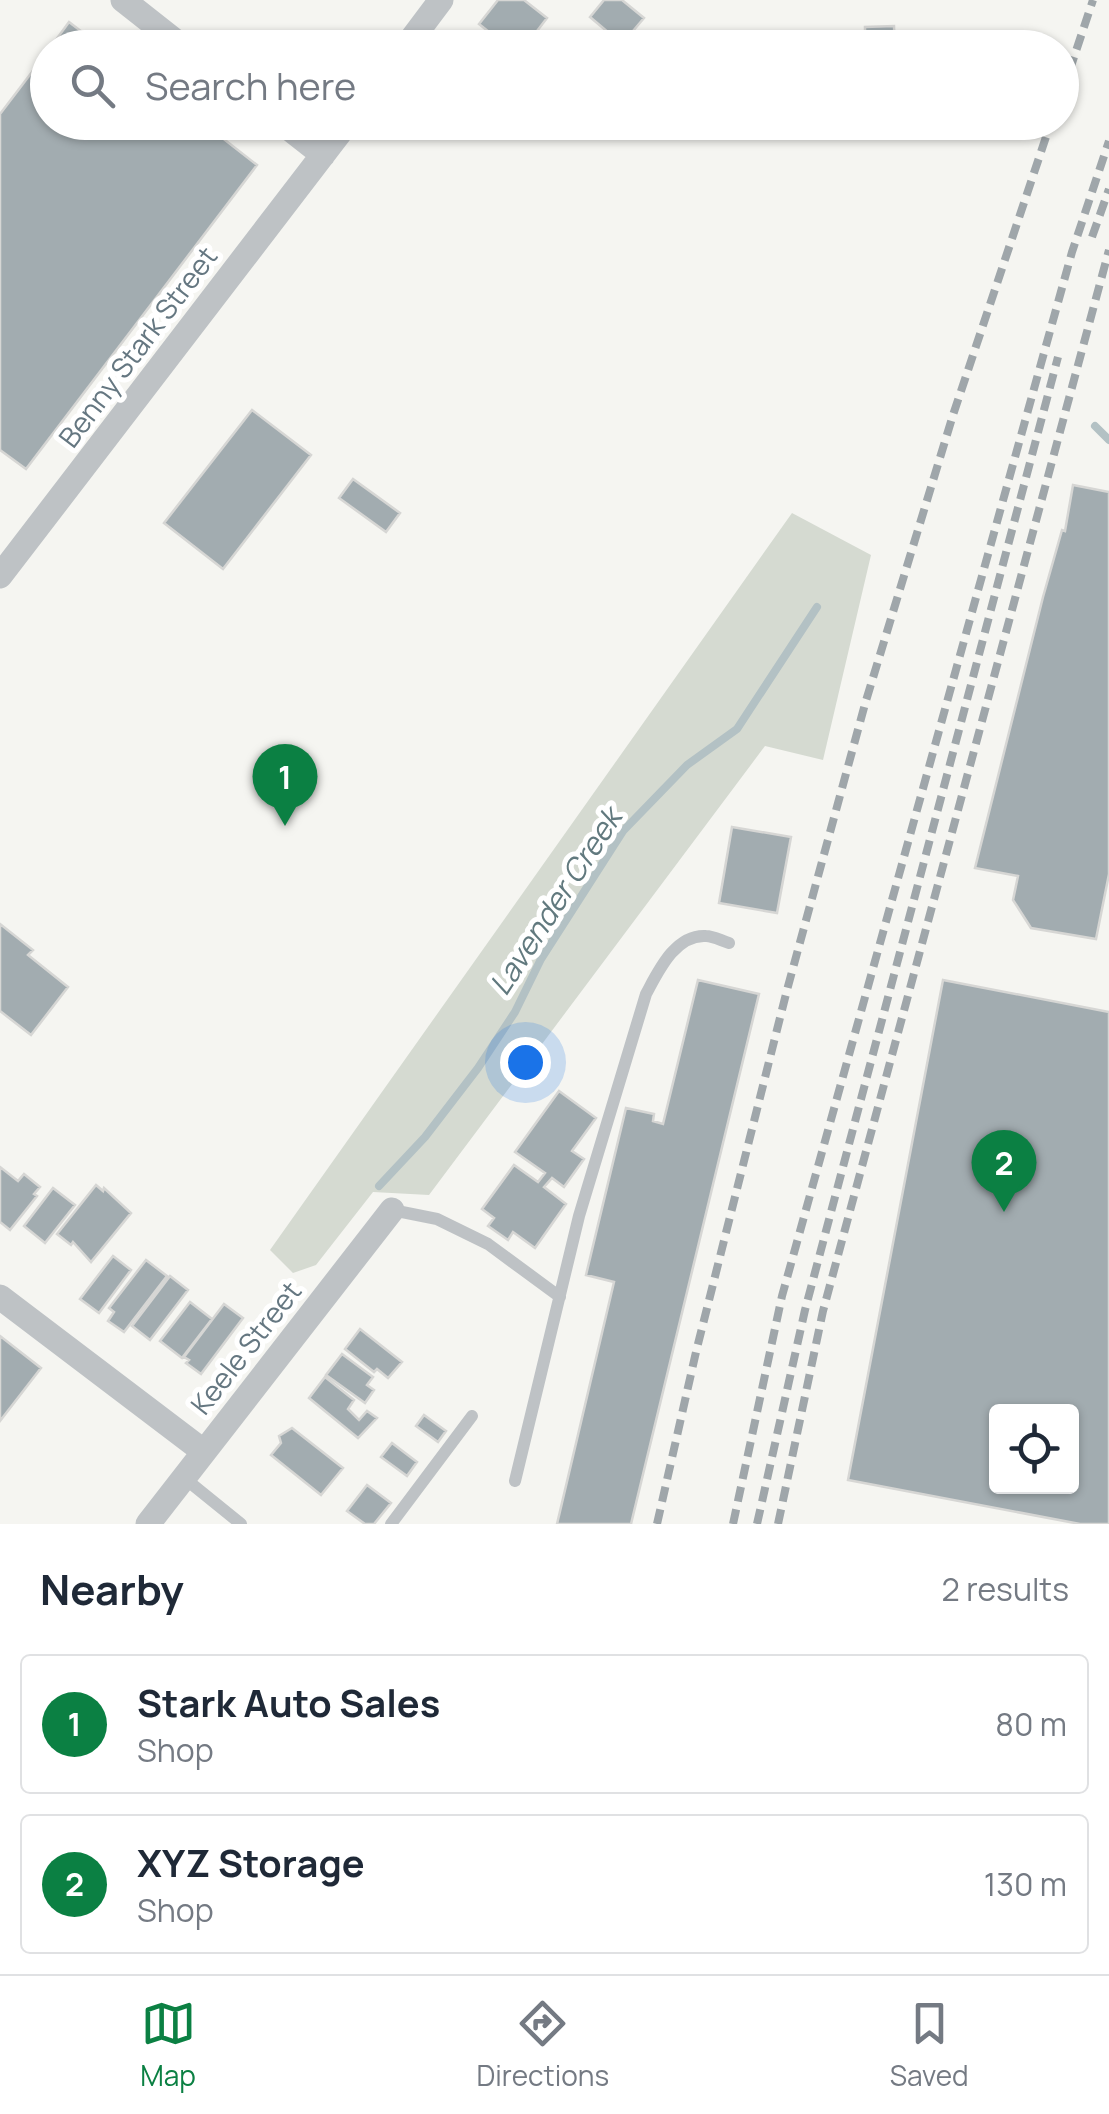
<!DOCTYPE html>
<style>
:root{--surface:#fff;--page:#f6f6f7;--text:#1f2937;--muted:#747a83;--line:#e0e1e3;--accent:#0b8043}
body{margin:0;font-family:Manrope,sans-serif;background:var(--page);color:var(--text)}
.controls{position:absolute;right:30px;bottom:30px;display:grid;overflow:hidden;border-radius:10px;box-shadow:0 2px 8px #0004}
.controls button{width:90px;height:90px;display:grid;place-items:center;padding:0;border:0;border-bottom:2px solid var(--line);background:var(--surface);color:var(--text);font:50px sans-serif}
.you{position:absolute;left:525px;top:1062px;width:35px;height:35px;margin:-25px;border:8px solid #fff;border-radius:50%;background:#1a73e8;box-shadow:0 0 0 15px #1a73e833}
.badge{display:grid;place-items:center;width:65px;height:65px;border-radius:50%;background:var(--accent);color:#fff;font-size:32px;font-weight:700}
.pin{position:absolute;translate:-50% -82px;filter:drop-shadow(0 2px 5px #0008)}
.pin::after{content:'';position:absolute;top:52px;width:35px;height:30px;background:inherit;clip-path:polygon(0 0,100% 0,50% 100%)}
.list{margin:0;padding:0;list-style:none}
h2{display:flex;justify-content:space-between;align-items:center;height:130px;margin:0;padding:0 40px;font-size:42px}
h2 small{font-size:32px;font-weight:400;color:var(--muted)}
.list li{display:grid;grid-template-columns:65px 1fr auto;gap:30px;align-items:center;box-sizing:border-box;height:140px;margin:0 20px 20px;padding:0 20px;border:2px solid var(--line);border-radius:10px}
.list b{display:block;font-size:38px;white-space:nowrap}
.list p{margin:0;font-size:32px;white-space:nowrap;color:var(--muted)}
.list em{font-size:32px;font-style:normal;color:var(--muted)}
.icon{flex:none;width:55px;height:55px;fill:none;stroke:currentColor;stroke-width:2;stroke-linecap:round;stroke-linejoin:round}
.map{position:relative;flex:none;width:1109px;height:1524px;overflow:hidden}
.search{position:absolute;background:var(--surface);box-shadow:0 2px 8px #0004;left:30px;right:30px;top:30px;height:110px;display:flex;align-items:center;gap:25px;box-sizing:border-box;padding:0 35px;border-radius:55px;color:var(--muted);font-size:38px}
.sheet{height:450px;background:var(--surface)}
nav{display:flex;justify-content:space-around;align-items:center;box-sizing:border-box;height:140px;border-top:2px solid var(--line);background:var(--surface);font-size:28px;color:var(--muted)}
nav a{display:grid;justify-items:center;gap:5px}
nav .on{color:var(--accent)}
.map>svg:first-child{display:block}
.green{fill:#d5dad1}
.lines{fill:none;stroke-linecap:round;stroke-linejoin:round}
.stream{stroke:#b3c1c4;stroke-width:8}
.building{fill:#a2acb0;stroke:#d6d6d4;stroke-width:2.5;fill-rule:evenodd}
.service{stroke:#bec2c5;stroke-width:12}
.minor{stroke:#bec2c5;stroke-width:25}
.rail{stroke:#9fa6aa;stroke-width:8;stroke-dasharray:15 8;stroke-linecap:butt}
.labels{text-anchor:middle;stroke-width:10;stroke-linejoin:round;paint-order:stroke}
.street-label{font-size:28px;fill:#657781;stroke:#fff}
.water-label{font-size:30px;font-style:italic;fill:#61797e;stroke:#fff}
</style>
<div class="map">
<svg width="1109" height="1524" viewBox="0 0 1109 1524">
<rect width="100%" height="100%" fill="#f5f5f1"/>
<!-- green -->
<path class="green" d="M 792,513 L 871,555 L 823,760 L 765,746 L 429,1195 L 373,1192 L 316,1265 L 293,1273 L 270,1250 Z"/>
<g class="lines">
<!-- stream -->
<path class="stream" d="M 1095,426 L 1109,440
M 379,1186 L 425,1137 L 478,1068 L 515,1012 L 541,959 L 623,831 L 687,765 L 737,729 L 817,607"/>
</g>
<!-- building -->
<path class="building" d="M 498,0 L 524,0 L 547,18 L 524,48 L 509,48 L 479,24 Z
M 604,0 L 622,0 L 644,18 L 622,44 L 590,17 Z
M 69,22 L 103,48 L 50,48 Z
M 894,26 L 895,48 L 865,48 L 865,27 Z
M 48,51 L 48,122 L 202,122 L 257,165 L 26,469 L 0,450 L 0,114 Z
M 252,410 L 311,455 L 223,569 L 164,523 Z
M 353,479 L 400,513 L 386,532 L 339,498 Z
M 1073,485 L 1109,492 L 1109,874 L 1096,939 L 1031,928 L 1013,900 L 1018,876 L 975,868 L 1043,597 L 1062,530 L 1065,531 Z
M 732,827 L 791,837 L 777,913 L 719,903 Z
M 0,924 L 33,950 L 28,955 L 68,987 L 31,1035 L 0,1011 Z
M 698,980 L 759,994 L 631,1524 L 557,1524 L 614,1282 L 586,1275 L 626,1108 L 654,1114 L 653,1121 L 663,1124 Z
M 943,980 L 1109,1012 L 1109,1524 L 1080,1524 L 848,1480 ZM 996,1412 L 1072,1412 L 1072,1486 L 996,1486 Z
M 559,1091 L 596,1118 L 572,1151 L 584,1159 L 564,1187 L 552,1178 L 544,1187 L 566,1204 L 535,1248 L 513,1232 L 508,1240 L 488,1226 L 494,1218 L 482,1209 L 514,1165 L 538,1182 L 545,1173 L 515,1152 Z
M 0,1167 L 18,1181 L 24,1174 L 40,1187 L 34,1194 L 37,1196 L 10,1230 L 0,1222 Z
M 96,1185 L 103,1191 L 104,1188 L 131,1213 L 91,1262 L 73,1242 L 71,1245 L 57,1234 Z
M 53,1188 L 75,1205 L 45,1243 L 24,1226 Z
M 113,1256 L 131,1270 L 99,1313 L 80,1299 Z
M 146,1260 L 167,1276 L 124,1332 L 108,1321 L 114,1312 L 109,1308 Z
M 170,1276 L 188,1290 L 150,1340 L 132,1326 Z
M 190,1302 L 212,1319 L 182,1358 L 160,1341 Z
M 224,1304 L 243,1318 L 201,1374 L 186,1363 L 189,1360 L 184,1357 Z
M 360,1329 L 402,1362 L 388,1378 L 377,1369 L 374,1372 L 345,1349 Z
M 0,1336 L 41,1368 L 0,1421 Z
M 342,1354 L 373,1377 L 367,1385 L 374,1390 L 365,1403 L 326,1375 Z
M 325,1377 L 354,1400 L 348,1409 L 359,1420 L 367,1411 L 377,1418 L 358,1438 L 309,1398 Z
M 424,1415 L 446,1431 L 438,1442 L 416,1426 Z
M 292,1428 L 343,1468 L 321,1495 L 271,1455 L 281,1443 L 279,1436 Z
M 392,1443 L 417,1462 L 407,1476 L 381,1457 Z
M 367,1485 L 391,1503 L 374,1524 L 365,1524 L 347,1511 Z"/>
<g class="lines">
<!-- service -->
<path class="service" d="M 392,1210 L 437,1219 L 488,1244 L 560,1297
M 183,1477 L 241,1524
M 515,1481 L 579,1216 L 646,994 C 658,972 675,934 706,936 C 713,936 722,941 729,943
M 391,1524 L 472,1416"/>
<!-- minor -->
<path class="minor" d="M 123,0 L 184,48
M 405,48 L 441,0
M 281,122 L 323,155
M 0,576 L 348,122
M 0,1297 L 203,1451
M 148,1524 L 392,1210"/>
<!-- rail -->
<path class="rail" d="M 1062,93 L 1093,0
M 1092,237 L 1109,189
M 657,1524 L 696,1352 L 787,990 L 865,704 L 953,415 L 1051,122
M 733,1524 L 782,1296 L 1072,252 L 1109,141
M 757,1524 L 805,1310 L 1058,357
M 778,1524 L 823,1311 L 1109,250"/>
</g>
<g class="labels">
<!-- street labels -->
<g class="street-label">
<text transform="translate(138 347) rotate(-53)" y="10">Benny Stark Street</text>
<text transform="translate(246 1348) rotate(-52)" y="10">Keele Street</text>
</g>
<!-- water labels -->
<g class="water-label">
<text transform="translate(556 902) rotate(-57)" y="10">Lavender Creek</text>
</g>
</g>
</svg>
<div class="controls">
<button><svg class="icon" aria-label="locate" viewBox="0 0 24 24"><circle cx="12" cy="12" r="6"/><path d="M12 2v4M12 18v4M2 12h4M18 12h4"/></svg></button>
</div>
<div class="you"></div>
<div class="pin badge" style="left:285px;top:826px">1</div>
<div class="pin badge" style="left:1004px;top:1212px">2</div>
<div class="search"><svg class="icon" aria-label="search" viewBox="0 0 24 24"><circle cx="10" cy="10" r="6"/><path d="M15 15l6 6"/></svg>Search here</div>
</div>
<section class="sheet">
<h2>Nearby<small>2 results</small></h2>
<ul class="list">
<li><span class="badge">1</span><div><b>Stark Auto Sales</b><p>Shop</p></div><em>80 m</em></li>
<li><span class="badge">2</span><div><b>XYZ Storage</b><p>Shop</p></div><em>130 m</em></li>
</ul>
</section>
<nav>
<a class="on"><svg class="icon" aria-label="map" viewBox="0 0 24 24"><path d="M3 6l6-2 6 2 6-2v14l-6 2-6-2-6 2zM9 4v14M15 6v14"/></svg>Map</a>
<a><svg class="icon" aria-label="directions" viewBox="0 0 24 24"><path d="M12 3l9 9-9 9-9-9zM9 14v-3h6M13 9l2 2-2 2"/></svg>Directions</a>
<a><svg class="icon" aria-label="saved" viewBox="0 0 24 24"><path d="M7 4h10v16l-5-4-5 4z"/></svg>Saved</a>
</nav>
